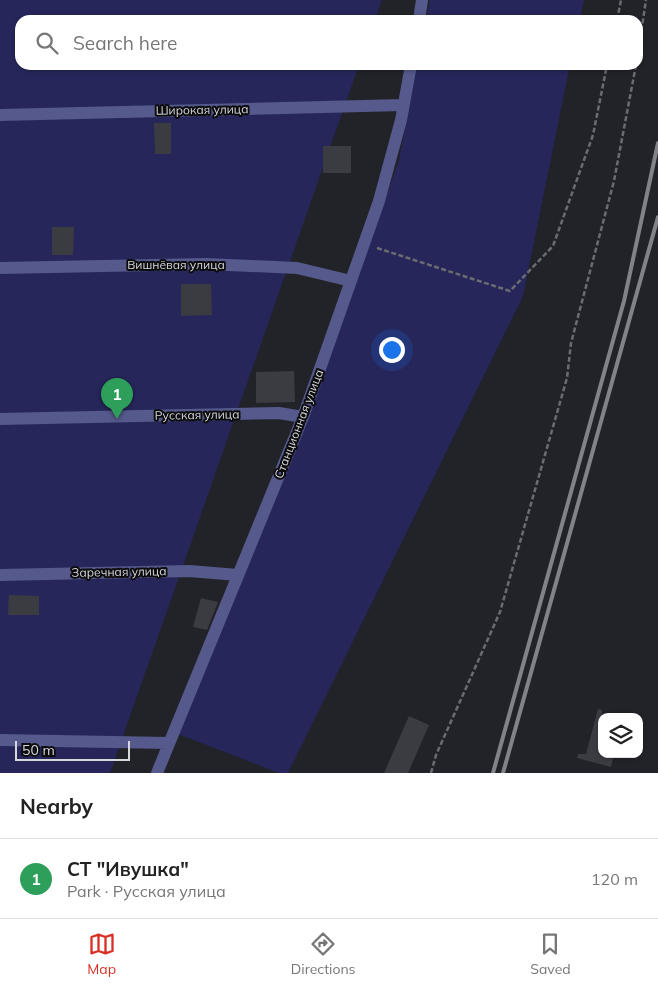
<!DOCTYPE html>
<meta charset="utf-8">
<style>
:root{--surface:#fff;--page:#f2f2f2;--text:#222;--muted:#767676;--line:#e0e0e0;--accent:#d93025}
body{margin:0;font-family:Mulish,sans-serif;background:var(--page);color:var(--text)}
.controls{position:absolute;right:15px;bottom:15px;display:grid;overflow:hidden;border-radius:10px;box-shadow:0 1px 4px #0004}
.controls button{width:45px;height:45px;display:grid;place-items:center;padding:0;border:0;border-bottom:1px solid var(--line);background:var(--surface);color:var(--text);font:25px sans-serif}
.scale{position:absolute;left:15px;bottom:12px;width:115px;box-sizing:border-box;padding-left:5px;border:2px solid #d6d7db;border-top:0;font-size:14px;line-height:18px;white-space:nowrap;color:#d6d7db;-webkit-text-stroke:4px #0c0c0f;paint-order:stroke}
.you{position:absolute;left:391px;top:349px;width:18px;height:18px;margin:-12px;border:4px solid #fff;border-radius:50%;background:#1a73e8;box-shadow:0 0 0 8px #1a73e833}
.badge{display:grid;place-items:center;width:32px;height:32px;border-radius:50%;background:var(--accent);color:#fff;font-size:16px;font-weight:700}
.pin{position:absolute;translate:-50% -41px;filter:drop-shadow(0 1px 2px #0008)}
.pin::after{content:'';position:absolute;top:26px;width:18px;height:15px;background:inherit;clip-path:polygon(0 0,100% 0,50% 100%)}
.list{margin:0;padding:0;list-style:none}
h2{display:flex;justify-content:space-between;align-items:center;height:65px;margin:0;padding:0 20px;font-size:21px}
h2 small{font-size:16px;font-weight:400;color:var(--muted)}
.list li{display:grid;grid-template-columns:32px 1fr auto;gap:15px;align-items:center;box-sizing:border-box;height:80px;padding:0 20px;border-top:1px solid var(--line)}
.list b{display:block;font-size:19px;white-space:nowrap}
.list p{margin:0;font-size:16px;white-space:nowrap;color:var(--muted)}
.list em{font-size:16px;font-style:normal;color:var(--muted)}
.icon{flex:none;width:28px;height:28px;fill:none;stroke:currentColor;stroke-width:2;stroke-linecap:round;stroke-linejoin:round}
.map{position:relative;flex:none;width:658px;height:773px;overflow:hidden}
.search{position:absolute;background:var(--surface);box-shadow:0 1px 4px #0004;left:15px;right:15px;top:15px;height:55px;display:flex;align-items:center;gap:12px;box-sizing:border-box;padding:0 18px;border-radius:15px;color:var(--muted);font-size:19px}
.sheet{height:145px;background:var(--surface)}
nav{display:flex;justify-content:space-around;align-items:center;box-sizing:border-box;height:70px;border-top:1px solid var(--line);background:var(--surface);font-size:14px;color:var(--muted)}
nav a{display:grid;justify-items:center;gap:2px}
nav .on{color:var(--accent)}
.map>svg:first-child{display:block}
.green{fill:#26265a}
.building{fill:#3b3c42}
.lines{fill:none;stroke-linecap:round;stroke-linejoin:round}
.path{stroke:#6b6c71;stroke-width:2.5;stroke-dasharray:5 2.5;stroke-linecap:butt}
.street{stroke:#55598b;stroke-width:12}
.rail{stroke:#828388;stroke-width:4}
.labels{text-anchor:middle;stroke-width:4;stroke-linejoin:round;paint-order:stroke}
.street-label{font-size:12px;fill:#d6d7db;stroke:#0c0c0f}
</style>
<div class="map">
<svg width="658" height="773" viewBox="0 0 658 773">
<rect width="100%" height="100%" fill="#222329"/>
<!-- green -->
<path class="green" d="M 0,0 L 382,0 L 375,20 L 20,20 L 20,65 L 359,65 L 110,773 L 0,773 Z
M 430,0 L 584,0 L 580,20 L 426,20 Z
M 417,65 L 570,65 L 523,296 L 288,773 L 279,773 L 178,734 L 308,418 L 399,160 Z"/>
<!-- building -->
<path class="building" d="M 154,123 L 171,123 L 171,154 L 155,154 Z
M 323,146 L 351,146 L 351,173 L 323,173 Z
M 52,227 L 74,227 L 73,255 L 52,255 Z
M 181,284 L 211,284 L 212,315 L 181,316 Z
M 294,371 L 295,402 L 256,403 L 256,372 Z
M 9,595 L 39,596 L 39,615 L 8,615 Z
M 201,598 L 218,602 L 207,630 L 193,627 Z
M 598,709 L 602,710 L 602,754 L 614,754 L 611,767 L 577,758 L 578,754 L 586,754 Z
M 409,716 L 429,725 L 408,773 L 384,773 Z"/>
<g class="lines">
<!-- path -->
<path class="path" d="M 617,20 L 621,0
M 638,53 L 646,0
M 377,248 L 510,291 L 553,246 L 593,135 L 607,65
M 431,773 L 436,755 L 500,612 L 567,378 L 571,343 L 614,181 L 636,65"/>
<!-- street -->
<path class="street" d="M 419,20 L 422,0
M 0,115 L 403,105
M 0,268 L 206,264 L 297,268 L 351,281
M 0,419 L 279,413 L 303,417
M 0,575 L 189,571 L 238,575
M 0,740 L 169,743
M 157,773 L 303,417 L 379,201 L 401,120 L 411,65"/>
<!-- rail -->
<path class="rail" d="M 493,773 L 624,301 L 658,143
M 503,773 L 658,217"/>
</g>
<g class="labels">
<!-- street labels -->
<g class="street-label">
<text transform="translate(202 110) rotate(-1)" y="4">Широкая улица</text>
<text x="176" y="269">Вишнёвая улица</text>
<text transform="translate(197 415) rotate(-1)" y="4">Русская улица</text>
<text transform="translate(299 424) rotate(-69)" y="4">Станционная улица</text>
<text transform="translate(119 572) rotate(-1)" y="4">Заречная улица</text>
</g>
</g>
</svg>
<div class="controls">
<button><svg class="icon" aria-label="layers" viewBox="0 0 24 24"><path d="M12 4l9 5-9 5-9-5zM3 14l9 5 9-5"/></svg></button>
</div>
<div class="scale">50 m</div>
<div class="you"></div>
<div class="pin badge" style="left:117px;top:419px;background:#2e9e5b">1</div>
<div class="search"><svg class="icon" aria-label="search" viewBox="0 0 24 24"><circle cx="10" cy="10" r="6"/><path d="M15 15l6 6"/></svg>Search here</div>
</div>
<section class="sheet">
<h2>Nearby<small></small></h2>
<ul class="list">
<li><span class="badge" style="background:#2e9e5b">1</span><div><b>СТ &quot;Ивушка&quot;</b><p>Park · Русская улица</p></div><em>120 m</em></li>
</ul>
</section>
<nav>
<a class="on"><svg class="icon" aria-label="map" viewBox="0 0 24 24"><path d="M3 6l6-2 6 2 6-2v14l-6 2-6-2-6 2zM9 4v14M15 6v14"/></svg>Map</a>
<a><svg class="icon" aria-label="directions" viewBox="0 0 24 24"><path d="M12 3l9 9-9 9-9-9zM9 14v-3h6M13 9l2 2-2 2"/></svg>Directions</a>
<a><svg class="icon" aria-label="saved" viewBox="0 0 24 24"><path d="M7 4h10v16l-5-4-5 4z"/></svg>Saved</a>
</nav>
